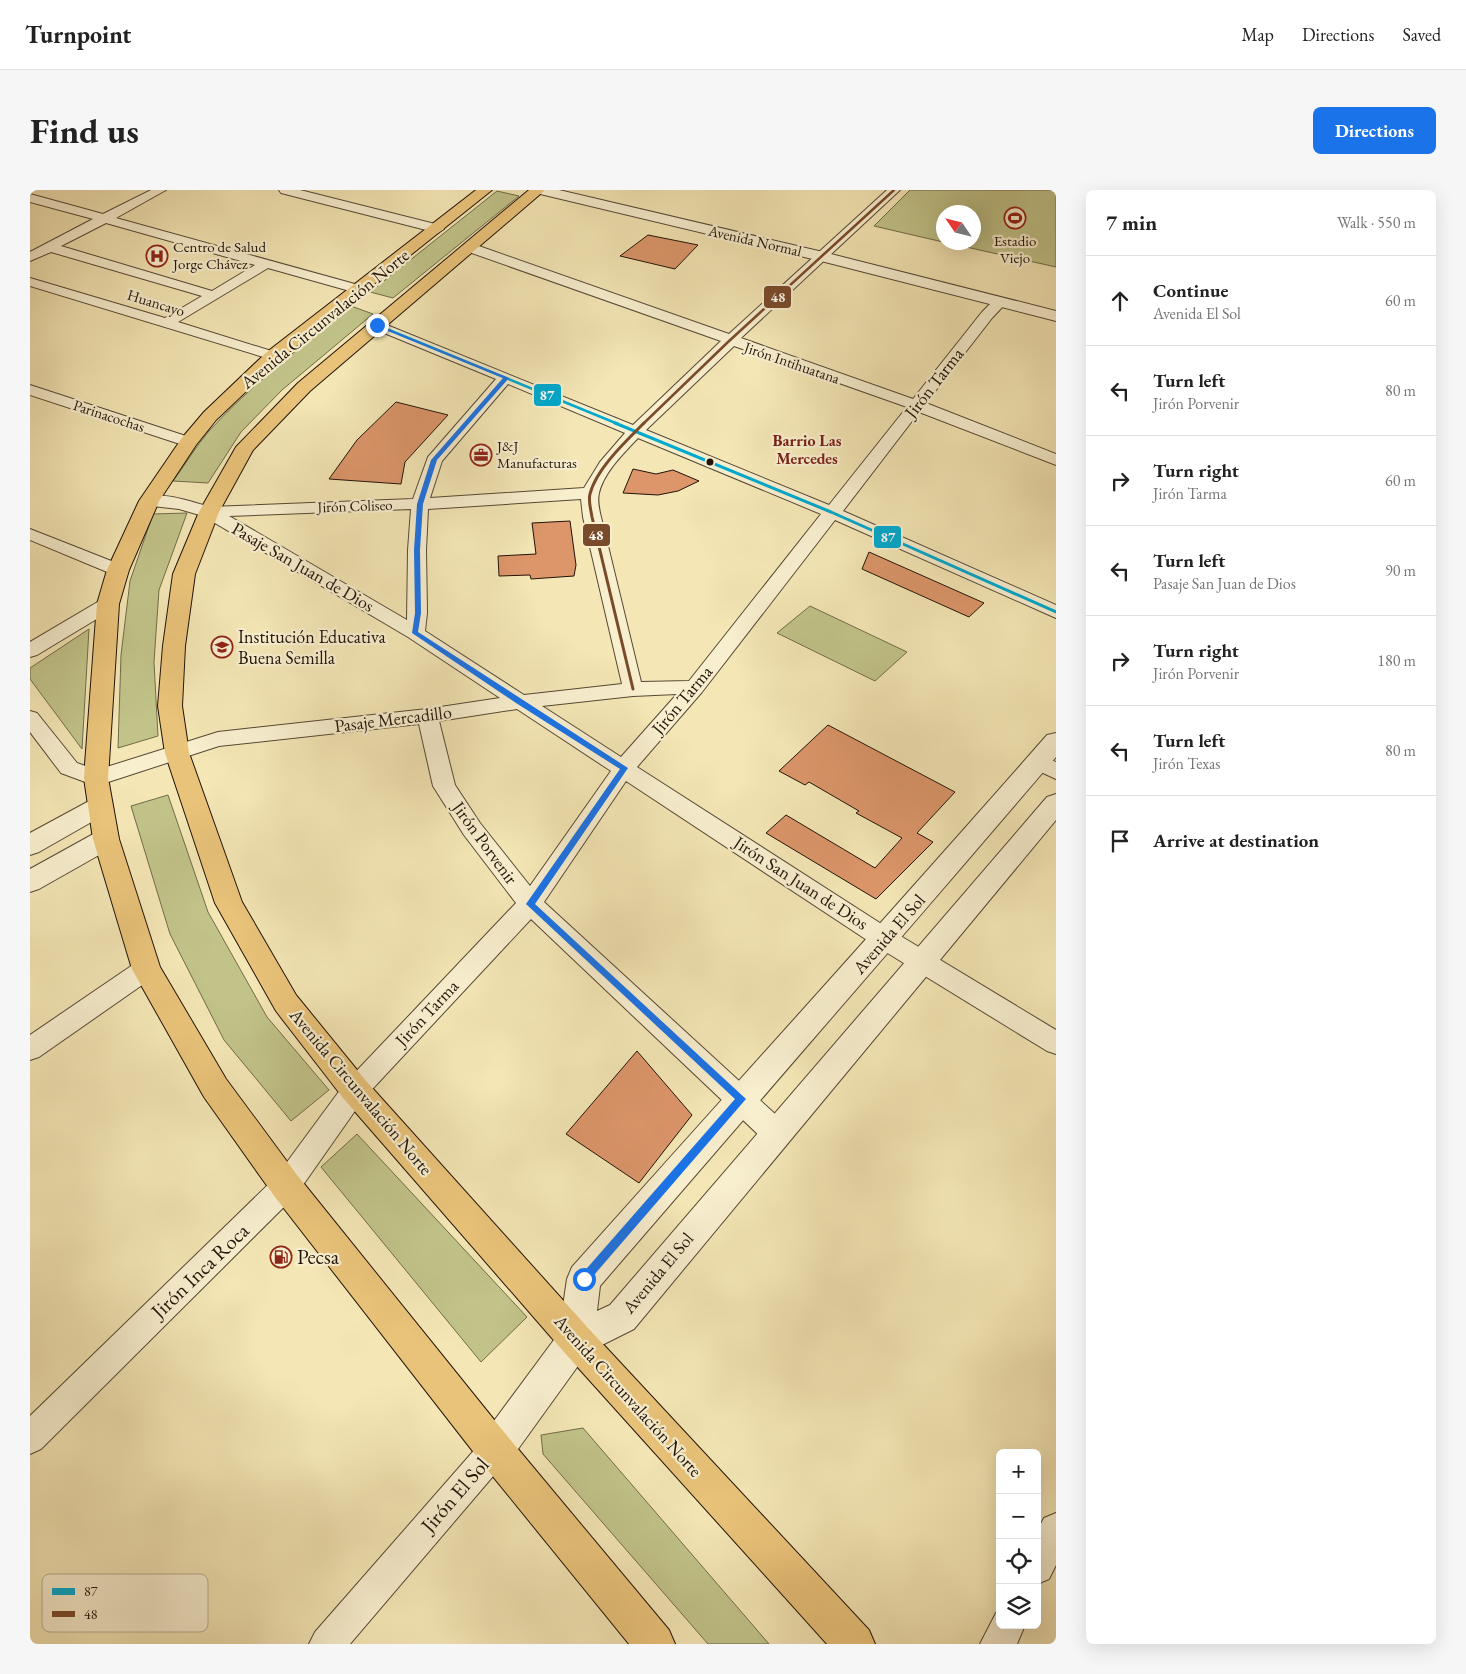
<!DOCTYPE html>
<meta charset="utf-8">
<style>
:root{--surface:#fff;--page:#f6f6f6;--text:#222;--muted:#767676;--line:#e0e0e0;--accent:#1a73e8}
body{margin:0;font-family:"EB Garamond",serif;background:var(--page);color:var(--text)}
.controls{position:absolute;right:15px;bottom:15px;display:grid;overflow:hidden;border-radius:8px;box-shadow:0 5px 20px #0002}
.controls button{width:45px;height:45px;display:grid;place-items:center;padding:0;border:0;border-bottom:1px solid var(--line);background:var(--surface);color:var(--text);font:25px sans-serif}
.compass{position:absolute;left:906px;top:15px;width:45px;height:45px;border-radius:50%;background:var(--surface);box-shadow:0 5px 20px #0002;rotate:305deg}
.stop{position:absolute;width:15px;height:15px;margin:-11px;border:4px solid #1a73e8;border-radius:50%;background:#fff}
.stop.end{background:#1a73e8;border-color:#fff;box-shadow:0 1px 5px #0008}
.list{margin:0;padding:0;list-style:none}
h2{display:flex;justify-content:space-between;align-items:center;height:65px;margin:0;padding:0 20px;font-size:21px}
h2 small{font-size:16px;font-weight:400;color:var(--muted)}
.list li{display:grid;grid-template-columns:32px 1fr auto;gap:15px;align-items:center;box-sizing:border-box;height:90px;padding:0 20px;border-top:1px solid var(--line)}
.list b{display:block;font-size:19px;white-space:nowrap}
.list p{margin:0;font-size:16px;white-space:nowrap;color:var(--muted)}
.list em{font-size:16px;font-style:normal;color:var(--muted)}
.icon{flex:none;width:28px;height:28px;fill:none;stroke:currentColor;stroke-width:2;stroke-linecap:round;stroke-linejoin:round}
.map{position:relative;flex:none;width:1026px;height:1454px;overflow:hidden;border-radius:8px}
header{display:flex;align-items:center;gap:30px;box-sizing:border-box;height:70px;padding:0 25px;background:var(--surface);border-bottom:1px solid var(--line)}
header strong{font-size:24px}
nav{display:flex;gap:28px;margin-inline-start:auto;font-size:18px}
.intro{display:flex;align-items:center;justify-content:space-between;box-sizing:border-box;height:120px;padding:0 30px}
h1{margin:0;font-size:35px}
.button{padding:12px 22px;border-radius:8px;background:var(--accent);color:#fff;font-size:18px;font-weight:700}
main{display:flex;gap:30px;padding:0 30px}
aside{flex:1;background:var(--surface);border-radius:8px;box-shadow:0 5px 20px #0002}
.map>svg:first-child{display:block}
.green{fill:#c1c389;stroke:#716b49}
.building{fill:#dc966a;stroke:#211309}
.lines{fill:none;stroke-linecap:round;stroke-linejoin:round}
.minor-casing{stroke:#564834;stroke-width:2}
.tertiary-casing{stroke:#564834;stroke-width:2}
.trunk-casing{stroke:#211309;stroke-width:2}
.minor{fill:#f8efcf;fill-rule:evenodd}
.tertiary{fill:#f8efcf;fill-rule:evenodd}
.trunk{fill:#eac37a;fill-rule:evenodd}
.bus-1-far1-casing{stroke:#f8efcf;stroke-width:5}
.bus-1-casing{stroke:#f8efcf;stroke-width:6}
.bus-2-far1-casing{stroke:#f8efcf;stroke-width:5}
.bus-2-casing{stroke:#f8efcf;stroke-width:6}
.bus-1-far1{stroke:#00a9ce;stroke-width:2.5}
.bus-1{stroke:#00a9ce;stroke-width:3}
.bus-2-far1{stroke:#7a4b2a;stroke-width:2.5}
.bus-2{stroke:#7a4b2a;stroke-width:3}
.route{fill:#1a73e8}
.bus-dot{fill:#211309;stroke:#f8efcf;stroke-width:2}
.labels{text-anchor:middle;stroke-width:4.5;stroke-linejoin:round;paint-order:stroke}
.far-street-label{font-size:15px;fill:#211309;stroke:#f8efcf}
.far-poi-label{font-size:15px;fill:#211309;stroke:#f8efcf;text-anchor:start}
.far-neighbourhood-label{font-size:16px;font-weight:bold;fill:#7a1f14;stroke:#f8efcf}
.street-label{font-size:18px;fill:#211309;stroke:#f8efcf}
.poi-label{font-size:18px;fill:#211309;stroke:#f8efcf;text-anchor:start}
.near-poi-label{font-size:21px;fill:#211309;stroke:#f8efcf;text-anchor:start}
.near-street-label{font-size:21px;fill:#211309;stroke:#f8efcf}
.key{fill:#f8efcf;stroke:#b8ad94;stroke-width:1}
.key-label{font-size:14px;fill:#211309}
.line-badge{stroke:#f8efcf;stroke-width:2}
.badge-label{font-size:14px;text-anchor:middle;font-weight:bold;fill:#fff}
</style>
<header>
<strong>Turnpoint</strong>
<nav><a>Map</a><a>Directions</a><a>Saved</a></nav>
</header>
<div class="intro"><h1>Find us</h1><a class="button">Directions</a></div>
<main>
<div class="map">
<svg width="1026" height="1454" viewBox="0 0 1026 1454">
<rect width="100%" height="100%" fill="#f4e6b5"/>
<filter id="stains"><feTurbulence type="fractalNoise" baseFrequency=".004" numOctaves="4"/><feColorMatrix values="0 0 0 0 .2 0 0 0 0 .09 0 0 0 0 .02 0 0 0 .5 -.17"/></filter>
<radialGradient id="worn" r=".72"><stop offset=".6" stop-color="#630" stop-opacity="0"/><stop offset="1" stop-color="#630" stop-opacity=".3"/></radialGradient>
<!-- green -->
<path class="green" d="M 880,0 L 1026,0 L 1026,77 L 918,53 L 944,52 L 944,22 L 914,22 L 913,52 L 844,36 Z
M 467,1 L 489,6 L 363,108 L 340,102 Z
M 321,116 L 343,124 L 252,200 L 211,242 L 178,293 L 143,291 C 155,275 166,256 179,241 C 222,194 272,156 321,116 Z
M 157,323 L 129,400 L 124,472 L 128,546 L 88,558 L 91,465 L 100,391 L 123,324 Z
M 780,416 L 877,462 L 845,491 L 747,443 Z
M 59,439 L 52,559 L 0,489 L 0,478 Z
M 138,605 L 178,722 L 237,827 L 299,900 L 261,931 L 194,850 L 140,744 L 101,616 Z
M 327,944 L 497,1127 L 451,1172 L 291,977 Z
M 553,1238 L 739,1454 L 678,1454 L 513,1264 L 511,1245 Z"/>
<!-- building -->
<path class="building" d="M 618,45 L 668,55 L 645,79 L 590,66 Z
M 366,212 L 418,225 L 375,272 L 371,294 L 299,289 L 327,250 Z
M 603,279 L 626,284 L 643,280 L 669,291 L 648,301 L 628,305 L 593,303 Z
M 540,331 L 546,375 L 544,386 L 501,389 L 500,385 L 469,386 L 468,366 L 506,364 L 502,333 Z
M 839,362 L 954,413 L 939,427 L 832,379 Z
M 798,535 L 925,602 L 887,643 L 903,652 L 846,709 L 736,643 L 756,625 L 845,678 L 872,648 L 826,623 L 829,621 L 779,592 L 775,595 L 749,581 Z
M 607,861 L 662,925 L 609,993 L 536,944 Z"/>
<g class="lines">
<!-- minor casing -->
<g class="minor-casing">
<path id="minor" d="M 121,0 L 136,0 L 86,28 L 332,96 L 334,99 L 327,103 L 238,78 L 148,132 L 248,163 L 250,166 L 248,169 L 243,170 L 0,96 L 0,88 L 135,128 L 172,106 L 21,62 L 0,71 L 0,62 L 63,29 L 0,12 L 0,4 L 73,24 ZM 76,33 L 225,75 L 182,101 L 31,56 Z
M 249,0 L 270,0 L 413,36 L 414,39 L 408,43 L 251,3 Z
M 857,0 L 870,0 L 711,148 L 883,209 L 952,122 L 965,109 L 975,109 L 977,112 L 962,128 L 896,213 L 1026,264 L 1026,275 L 889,222 L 813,321 L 1026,415 L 1026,428 L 805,330 L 672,502 L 607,577 L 864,742 L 1026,840 L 1026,864 L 1017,861 L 846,756 L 596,591 L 514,712 L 756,934 L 760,943 L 756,952 L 746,955 L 736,952 L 501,729 L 334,908 L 266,1005 L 11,1259 L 0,1264 L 0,1226 L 246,987 L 316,892 L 486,713 L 434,645 L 403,596 L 389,534 L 189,556 L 66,596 L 31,583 L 0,542 L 0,521 L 7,523 L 47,573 L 67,580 L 188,542 L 397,519 L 470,508 L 378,447 L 173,326 L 149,319 L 113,315 L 110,311 L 113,307 C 134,302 159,311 180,317 L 383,309 L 398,267 L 466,189 L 342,138 L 340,135 L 342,132 L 347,131 L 603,235 L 691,151 L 436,61 L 434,58 L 436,55 L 446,55 L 699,144 ZM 704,156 L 877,217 L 799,315 L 616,240 ZM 478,194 L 595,243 L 570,272 L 554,298 L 400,308 L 412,271 ZM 608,248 L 791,324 L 659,491 L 611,492 L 571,327 C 569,319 567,311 569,303 C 574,282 594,263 608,248 ZM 551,309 L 553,327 L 592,494 L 494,505 L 395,441 L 397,423 L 396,360 L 398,319 ZM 381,319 L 378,360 L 377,430 L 199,326 ZM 647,504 L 591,567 L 512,516 L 603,506 ZM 487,519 L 581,581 L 500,696 L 450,633 L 425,595 L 409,531 Z
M 0,195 L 165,249 L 167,252 L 165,255 L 153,255 L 0,205 Z
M 0,339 L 94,376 L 97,380 L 94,384 L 88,385 L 82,384 L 0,350 Z
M 78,408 L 85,410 L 87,414 L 85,418 L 7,465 L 0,467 L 0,452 L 71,410 Z
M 1008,565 L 1026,572 L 1026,589 L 1000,577 L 997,572 L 1000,567 Z
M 116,769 L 125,772 L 128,779 L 125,786 L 9,867 L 0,870 L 0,845 L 107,772 Z
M 465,1244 L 476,1249 L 481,1260 L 476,1271 L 320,1454 L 279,1454 L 285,1442 L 454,1249 Z
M 1026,1323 L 1026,1375 L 1019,1389 L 1007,1394 L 1007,1341 L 1014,1328 Z
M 970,1421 L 970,1435 L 995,1435 L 987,1454 L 950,1454 L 966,1423 Z"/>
</g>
<!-- tertiary casing -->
<g class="tertiary-casing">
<path id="tertiary" d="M 504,0 L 529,0 L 793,62 L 1026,121 L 1026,131 L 791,71 L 506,3 Z
M 1026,543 L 1026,567 C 875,744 722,919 570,1096 L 567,1121 L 580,1115 L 1017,607 L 1026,604 L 1026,630 L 604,1139 L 558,1162 L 478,1273 L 465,1279 L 452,1273 L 446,1260 L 452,1247 L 529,1143 L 537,1089 L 542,1077 C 700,900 860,724 1017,545 Z
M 70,607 L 79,610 L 83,616 L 79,622 L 9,662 L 0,665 L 0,643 L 61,610 Z
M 76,639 L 85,642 L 89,649 L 85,656 L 9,699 L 0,702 L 0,679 L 67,642 Z"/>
</g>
<!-- trunk casing -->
<g class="trunk-casing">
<path id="trunk" d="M 446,0 L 462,0 L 249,170 L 186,230 L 166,255 L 129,311 L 99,380 L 89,414 L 78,588 L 89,649 L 130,777 L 196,889 L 267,985 L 478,1247 L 639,1440 L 645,1454 L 599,1454 L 452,1273 L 245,1007 L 174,907 L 102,779 L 63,649 L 54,588 L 67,414 L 77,380 L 109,311 L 152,248 L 174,222 L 237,162 Z
M 499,0 L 515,0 L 280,201 L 223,260 L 189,322 L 165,384 L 155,456 L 152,516 L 159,563 L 212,712 L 266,805 L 336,891 L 558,1138 L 839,1440 L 845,1454 L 797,1454 L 534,1162 L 314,909 L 246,821 L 185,713 L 135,563 L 128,516 L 133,456 L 143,384 L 169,322 L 206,257 L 268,193 Z"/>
</g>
<!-- minor -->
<use href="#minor" class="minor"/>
<!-- tertiary -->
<use href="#tertiary" class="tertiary"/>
<!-- trunk -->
<use href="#trunk" class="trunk"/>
<!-- bus-1-far1 casing -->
<g class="bus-1-far1-casing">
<path id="bus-1-far1" d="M 347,135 L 588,234"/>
</g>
<!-- bus-1 casing -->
<g class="bus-1-casing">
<path id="bus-1" d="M 585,233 L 801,322 L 1026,422"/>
</g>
<!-- bus-2-far1 casing -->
<g class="bus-2-far1-casing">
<path id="bus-2-far1" d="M 613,234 L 698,152 L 864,0"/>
</g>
<!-- bus-2 casing -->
<g class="bus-2-casing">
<path id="bus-2" d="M 603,499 L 562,327 C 561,320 558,311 560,304 C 566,279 597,250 614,233"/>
</g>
<!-- bus-1-far1 -->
<use href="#bus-1-far1" class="bus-1-far1"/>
<!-- bus-1 -->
<use href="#bus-1" class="bus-1"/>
<!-- bus-2-far1 -->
<use href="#bus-2-far1" class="bus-2-far1"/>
<!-- bus-2 -->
<use href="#bus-2" class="bus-2"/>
</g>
<!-- route -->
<path class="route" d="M 346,134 L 479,188 L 407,270 L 393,314 L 390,360 L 391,423 L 388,442 L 598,578 L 505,714 L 716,909 L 558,1092 L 554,1093 L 551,1092 L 551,1085 L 705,909 L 496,714 L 590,579 L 486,513 L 382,443 L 385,423 L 384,360 L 387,314 L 401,270 L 473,188 L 346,136 Z"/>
<!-- icons -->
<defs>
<g id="stadium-ring" transform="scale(1.125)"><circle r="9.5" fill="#f8efcf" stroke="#8f2418" stroke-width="1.5"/><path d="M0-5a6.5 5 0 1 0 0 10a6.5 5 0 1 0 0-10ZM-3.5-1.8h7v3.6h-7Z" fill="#8f2418"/></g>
<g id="hospital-ring" transform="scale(1.125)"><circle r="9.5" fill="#f8efcf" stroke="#8f2418" stroke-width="1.5"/><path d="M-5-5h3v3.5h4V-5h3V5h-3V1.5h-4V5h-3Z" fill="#8f2418"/></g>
<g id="office-ring" transform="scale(1.125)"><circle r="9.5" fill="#f8efcf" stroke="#8f2418" stroke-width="1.5"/><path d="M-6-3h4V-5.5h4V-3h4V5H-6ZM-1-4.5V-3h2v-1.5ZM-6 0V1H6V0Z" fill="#8f2418"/></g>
<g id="school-ring" transform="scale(1.125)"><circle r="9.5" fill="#f8efcf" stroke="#8f2418" stroke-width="1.5"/><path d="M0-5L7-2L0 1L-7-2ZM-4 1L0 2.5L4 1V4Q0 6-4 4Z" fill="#8f2418"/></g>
<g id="fuel-ring" transform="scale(1.125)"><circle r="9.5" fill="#f8efcf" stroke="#8f2418" stroke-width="1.5"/><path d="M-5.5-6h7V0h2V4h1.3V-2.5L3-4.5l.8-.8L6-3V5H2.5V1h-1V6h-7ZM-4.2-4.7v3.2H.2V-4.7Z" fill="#8f2418"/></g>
</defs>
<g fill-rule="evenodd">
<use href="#stadium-ring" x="985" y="28"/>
<use href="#hospital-ring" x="127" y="66"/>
<use href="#office-ring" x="451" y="265"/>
<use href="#school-ring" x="192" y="457"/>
<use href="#fuel-ring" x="251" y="1067"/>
</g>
<!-- markers -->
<circle class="bus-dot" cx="680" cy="272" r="4.5"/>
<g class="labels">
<!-- far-street labels -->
<g class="far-street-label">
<text transform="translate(725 51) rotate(13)" y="5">Avenida Normal</text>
<text transform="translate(126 113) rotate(17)" y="5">Huancayo</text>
<text transform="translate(762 173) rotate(19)" y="5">Jirón Intihuatana</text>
<text transform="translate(79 226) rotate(18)" y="5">Parinacochas</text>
<text transform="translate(325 316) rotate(-2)" y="5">Jirón Coliseo</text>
</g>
<!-- far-poi labels -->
<g class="far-poi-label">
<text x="985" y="56" text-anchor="middle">Estadio<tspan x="985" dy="17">Viejo</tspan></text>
<text x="143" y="62">Centro de Salud<tspan x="143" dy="17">Jorge Chávez</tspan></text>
<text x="467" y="261">J&amp;J<tspan x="467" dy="17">Manufacturas</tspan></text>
</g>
<!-- far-neighbourhood labels -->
<g class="far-neighbourhood-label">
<text x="777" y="256">Barrio Las<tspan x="777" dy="18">Mercedes</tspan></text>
</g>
<!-- street labels -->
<g class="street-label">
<text transform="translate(295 129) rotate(-39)" y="6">Avenida Circunvalación Norte</text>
<text transform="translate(904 193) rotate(-52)" y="6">Jirón Tarma</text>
<text transform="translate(273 377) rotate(30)" y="6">Pasaje San Juan de Dios</text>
<text transform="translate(652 510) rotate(-50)" y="6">Jirón Tarma</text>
<text transform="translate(363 529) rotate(-7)" y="6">Pasaje Mercadillo</text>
<text transform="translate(455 653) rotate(54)" y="6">Jirón Porvenir</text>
<text transform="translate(771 693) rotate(33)" y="6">Jirón San Juan de Dios</text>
<text transform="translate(859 744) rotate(-49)" y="6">Avenida El Sol</text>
<text transform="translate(397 823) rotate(-47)" y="6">Jirón Tarma</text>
<text transform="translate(331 902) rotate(50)" y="6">Avenida Circunvalación Norte</text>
<text transform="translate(628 1083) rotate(-50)" y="6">Avenida El Sol</text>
<text transform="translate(598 1206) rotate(48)" y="6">Avenida Circunvalación Norte</text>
</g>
<!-- poi labels -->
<g class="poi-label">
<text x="208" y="453">Institución Educativa<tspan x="208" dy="21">Buena Semilla</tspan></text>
</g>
<!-- near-poi labels -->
<g class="near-poi-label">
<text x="267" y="1074">Pecsa</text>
</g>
<!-- near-street labels -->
<g class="near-street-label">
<text transform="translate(170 1081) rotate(-44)" y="7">Jirón Inca Roca</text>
<text transform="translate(425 1305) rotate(-49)" y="7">Jirón El Sol</text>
</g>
</g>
<!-- legend -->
<rect x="12" y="1384" width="166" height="58" rx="8" class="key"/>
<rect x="22" y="1398" width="23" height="7" fill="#00a9ce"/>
<rect x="22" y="1421" width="23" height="6" fill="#7a4b2a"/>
<g class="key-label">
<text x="54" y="1406">87</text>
<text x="54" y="1429">48</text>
</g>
<g class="line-badge">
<rect x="733" y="95" width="29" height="24" rx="5" fill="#7a4b2a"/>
<rect x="503" y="193" width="29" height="24" rx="5" fill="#00a9ce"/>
<rect x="552" y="333" width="29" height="24" rx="5" fill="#7a4b2a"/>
<rect x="843" y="335" width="29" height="24" rx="5" fill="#00a9ce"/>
</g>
<g class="badge-label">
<text x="748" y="112">48</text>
<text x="517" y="210">87</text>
<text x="566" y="350">48</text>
<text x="858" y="352">87</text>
</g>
<rect width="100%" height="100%" filter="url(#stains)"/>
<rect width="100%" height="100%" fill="url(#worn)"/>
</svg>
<div class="controls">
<button>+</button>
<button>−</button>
<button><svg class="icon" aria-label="locate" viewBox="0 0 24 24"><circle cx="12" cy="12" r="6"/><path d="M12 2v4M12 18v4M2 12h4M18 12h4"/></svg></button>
<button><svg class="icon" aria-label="layers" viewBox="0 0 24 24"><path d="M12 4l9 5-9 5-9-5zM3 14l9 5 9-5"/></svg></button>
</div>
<svg class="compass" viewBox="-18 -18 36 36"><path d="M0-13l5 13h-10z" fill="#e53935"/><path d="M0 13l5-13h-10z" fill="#767676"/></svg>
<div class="stop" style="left:554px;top:1089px"></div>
<div class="stop end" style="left:347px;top:135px"></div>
</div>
<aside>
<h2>7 min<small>Walk · 550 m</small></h2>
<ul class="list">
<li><svg class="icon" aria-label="ahead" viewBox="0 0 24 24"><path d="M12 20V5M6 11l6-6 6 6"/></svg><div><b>Continue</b><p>Avenida El Sol</p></div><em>60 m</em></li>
<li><svg class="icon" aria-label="left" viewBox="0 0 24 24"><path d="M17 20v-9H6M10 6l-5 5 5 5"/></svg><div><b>Turn left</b><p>Jirón Porvenir</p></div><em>80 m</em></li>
<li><svg class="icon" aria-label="right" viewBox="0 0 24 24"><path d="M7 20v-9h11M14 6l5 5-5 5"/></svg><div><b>Turn right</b><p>Jirón Tarma</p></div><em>60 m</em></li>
<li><svg class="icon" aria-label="left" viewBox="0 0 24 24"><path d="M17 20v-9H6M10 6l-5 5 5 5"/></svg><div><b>Turn left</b><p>Pasaje San Juan de Dios</p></div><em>90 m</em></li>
<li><svg class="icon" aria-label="right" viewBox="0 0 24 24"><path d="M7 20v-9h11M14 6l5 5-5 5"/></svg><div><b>Turn right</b><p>Jirón Porvenir</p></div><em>180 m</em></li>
<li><svg class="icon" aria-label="left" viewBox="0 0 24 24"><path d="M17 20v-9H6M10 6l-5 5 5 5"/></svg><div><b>Turn left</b><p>Jirón Texas</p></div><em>80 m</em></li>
<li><svg class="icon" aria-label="arrive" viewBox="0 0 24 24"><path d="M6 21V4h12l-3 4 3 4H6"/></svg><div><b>Arrive at destination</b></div></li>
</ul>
</aside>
</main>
